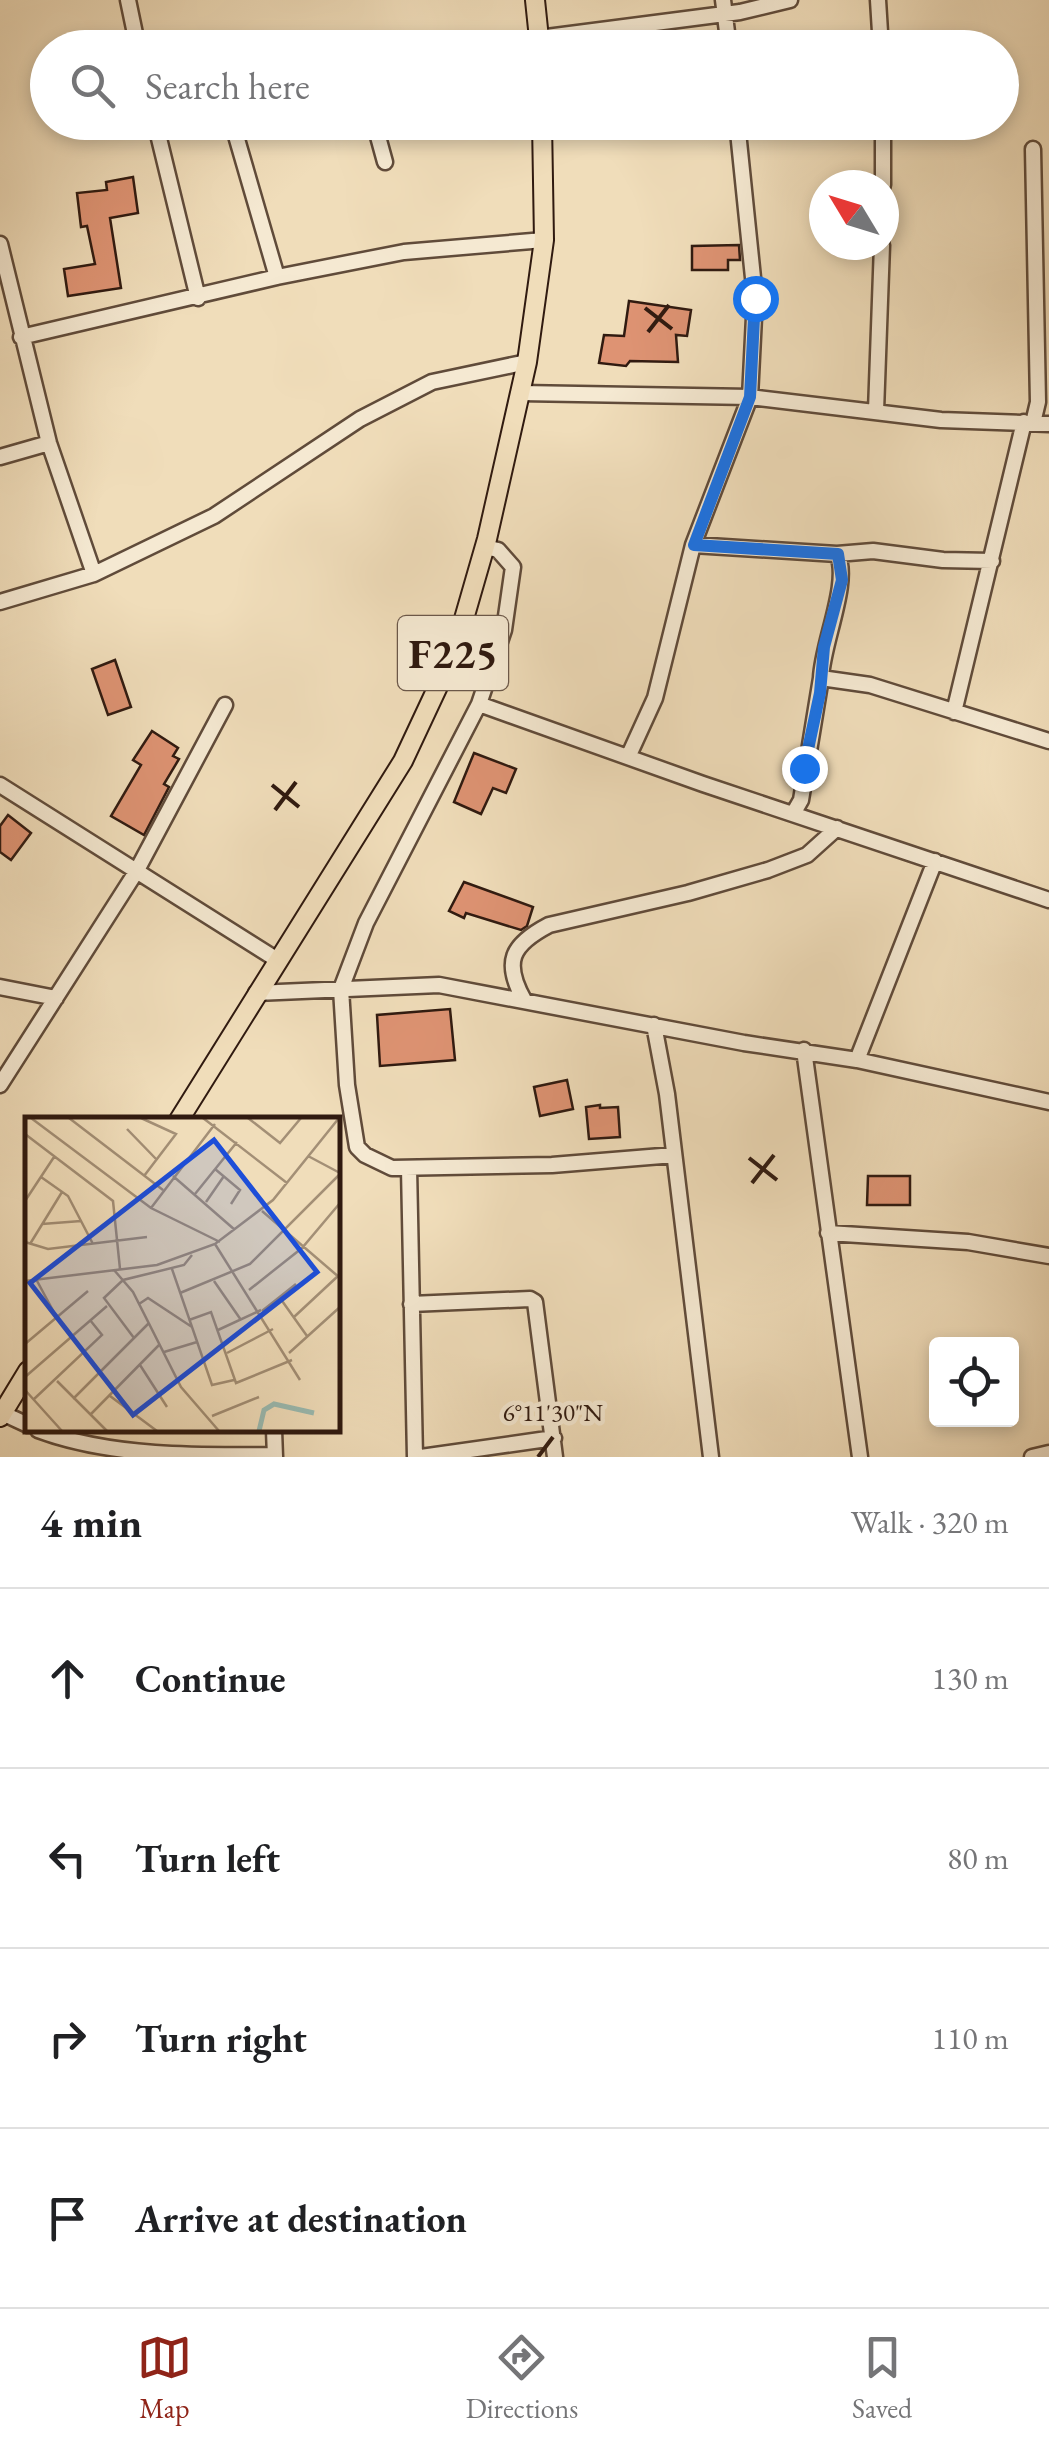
<!DOCTYPE html>
<meta charset="utf-8">
<style>
:root{--surface:#fff;--page:#f6f6f6;--text:#202124;--muted:#757577;--line:#e0e0e0;--accent:#8f2418}
body{margin:0;font-family:"EB Garamond",serif;background:var(--page);color:var(--text)}
.controls{position:absolute;right:30px;bottom:30px;display:grid;overflow:hidden;border-radius:10px;box-shadow:0 5px 15px #0003}
.controls button{width:90px;height:90px;display:grid;place-items:center;padding:0;border:0;border-bottom:2px solid var(--line);background:var(--surface);color:var(--text);font:50px sans-serif}
.compass{position:absolute;left:809px;top:170px;width:90px;height:90px;border-radius:50%;background:var(--surface);box-shadow:0 5px 15px #0003;rotate:308deg}
.stop{position:absolute;width:30px;height:30px;margin:-22px;border:8px solid #1a73e8;border-radius:50%;background:#fff}
.stop.end{background:#1a73e8;border-color:#fff;box-shadow:0 2px 10px #0008}
.list{margin:0;padding:0;list-style:none}
h2{display:flex;justify-content:space-between;align-items:center;height:130px;margin:0;padding:0 40px;font-size:42px}
h2 small{font-size:32px;font-weight:400;color:var(--muted)}
.list li{display:grid;grid-template-columns:65px 1fr auto;gap:30px;align-items:center;box-sizing:border-box;height:180px;padding:0 40px;border-top:2px solid var(--line)}
.list b{display:block;font-size:38px;white-space:nowrap}
.list em{font-size:32px;font-style:normal;color:var(--muted)}
.icon{flex:none;width:55px;height:55px;fill:none;stroke:currentColor;stroke-width:2;stroke-linecap:round;stroke-linejoin:round}
.map{position:relative;flex:none;width:1049px;height:1457px;overflow:hidden}
.search{position:absolute;background:var(--surface);box-shadow:0 5px 15px #0003;left:30px;right:30px;top:30px;height:110px;display:flex;align-items:center;gap:25px;box-sizing:border-box;padding:0 35px;border-radius:55px;color:var(--muted);font-size:38px}
.sheet{height:850px;background:var(--surface)}
nav{display:flex;justify-content:space-around;align-items:center;box-sizing:border-box;height:140px;border-top:2px solid var(--line);background:var(--surface);font-size:28px;color:var(--muted)}
nav a{display:grid;justify-items:center;gap:5px}
nav .on{color:var(--accent)}
.map>svg:first-child{display:block}
.building{fill:#de9373;stroke:#301a10;stroke-width:2.5}
.lines{fill:none;stroke-linecap:round;stroke-linejoin:round}
.minor-casing{stroke:#604b3a;stroke-width:19}
.major-casing{stroke:#301a10;stroke-width:22}
.minor{stroke:#f5e9d2;stroke-width:14}
.major{stroke:#f0ddba;stroke-width:18}
.route{stroke:#1a73e8;stroke-width:12}
.ticks{fill:none;stroke:#301a10;stroke-width:4}
.labels{text-anchor:middle;stroke-width:9;stroke-linejoin:round;paint-order:stroke}
.shield{fill:#f5e9d2;stroke:#6b584a;stroke-width:2.5}
.shield-label{font-size:42px;font-weight:bold;fill:#301a10}
.inset-river{fill:none;stroke:#9abbb2;stroke-width:5}
.inset-road{fill:none;stroke:#a38f76;stroke-width:2.5}
.view{fill:#1d4ed8;fill-opacity:0.15;stroke:#1d4ed8;stroke-width:5}
.inset-edge{fill:none;stroke:#301a10;stroke-width:5}
.ticks-label{font-size:25px;text-anchor:middle;fill:#301a10;stroke:#f5e9d2;stroke-width:9;stroke-linejoin:round;paint-order:stroke}
</style>
<div class="map">
<svg width="1049" height="1457" viewBox="0 0 1049 1457">
<rect width="100%" height="100%" fill="#f0ddba"/>
<filter id="stains"><feTurbulence type="fractalNoise" baseFrequency=".002" numOctaves="4"/><feColorMatrix values="0 0 0 0 .2 0 0 0 0 .09 0 0 0 0 .02 0 0 0 .5 -.17"/></filter>
<radialGradient id="worn" r=".72"><stop offset=".6" stop-color="#630" stop-opacity="0"/><stop offset="1" stop-color="#630" stop-opacity=".3"/></radialGradient>
<!-- building -->
<path class="building" d="M 133,177 L 138,213 L 110,218 L 121,288 L 68,296 L 64,269 L 95,264 L 87,226 L 81,227 L 77,193 L 107,190 L 106,182 Z
M 739,245 L 740,260 L 728,260 L 728,270 L 692,270 L 692,246 Z
M 629,301 L 691,310 L 687,336 L 676,335 L 678,362 L 630,361 L 626,366 L 599,363 L 604,335 L 624,336 Z
M 115,660 L 131,707 L 108,715 L 92,669 Z
M 152,731 L 178,748 L 173,756 L 179,759 L 164,784 L 169,787 L 144,835 L 111,816 L 141,765 L 133,760 Z
M 474,753 L 516,769 L 506,793 L 493,788 L 481,814 L 454,802 Z
M 8,815 L 31,833 L 11,860 L 0,852 L 0,826 Z
M 464,882 L 533,907 L 527,926 L 521,930 L 466,913 L 464,918 L 449,911 Z
M 450,1009 L 455,1060 L 380,1066 L 377,1015 Z
M 567,1080 L 573,1109 L 540,1116 L 534,1087 Z
M 600,1105 L 600,1108 L 618,1107 L 620,1137 L 589,1139 L 586,1107 Z
M 868,1176 L 910,1176 L 910,1205 L 867,1205 Z"/>
<g class="lines">
<!-- minor casing -->
<g class="minor-casing">
<path id="minor" d="M 128,0 L 138,48
M 723,0 L 729,48
M 878,0 L 881,48
M 539,38 L 740,12 L 790,0
M 155,122 L 198,298
M 232,122 L 277,277
M 374,122 L 385,162
M 1033,149 L 1038,402 L 1033,423
M 883,185 L 883,122
M 0,244 L 49,443 L 94,574
M 21,337 L 277,277 L 404,252 L 544,240
M 521,393 L 750,397 L 941,420 L 1049,424
M 876,411 L 882,245
M 0,457 L 49,443
M 693,545 L 837,554 L 873,551 L 943,560 L 992,561
M 485,547 L 498,550 L 513,567 L 504,630 L 479,704 L 366,923 L 341,989 L 347,1085 L 357,1147 L 365,1155 L 392,1168 L 552,1165 L 674,1155
M 0,602 L 94,574 L 214,516 L 360,419 L 432,382 L 527,362
M 821,678 C 822,644 851,581 837,554
M 479,704 L 703,784 L 1049,900
M 954,712 L 1024,422
M 629,755 L 655,698 L 693,545 L 750,397 L 755,297 L 737,122
M 0,785 L 279,961
M 793,814 L 801,800 L 821,678 L 870,685 L 1049,741
M 0,987 L 56,998
M 256,993 L 439,985 L 744,1043 L 857,1060 L 1049,1102
M 524,1000 C 503,962 511,945 549,925 L 688,893 L 768,870 L 807,855 L 837,828
M 654,1025 L 667,1094 L 711,1457
M 804,1050 L 860,1457
M 857,1060 L 935,861
M 0,1085 L 136,872 L 225,705
M 409,1168 L 415,1457
M 828,1233 L 968,1242 L 1049,1256
M 411,1304 L 530,1299 L 535,1302 L 555,1457
M 2,1413 L 28,1425
M 38,1430 C 110,1457 199,1456 275,1455
M 274,1430 L 275,1457
M 421,1457 L 554,1438
M 1032,1457 L 1049,1453"/>
</g>
<!-- major casing -->
<g class="major-casing">
<path id="major" d="M 535,0 L 540,48
M 179,1120 L 403,761 L 455,650 L 487,539 L 527,362 L 544,240 L 542,122
M 0,1417 L 28,1371"/>
</g>
<!-- minor -->
<use href="#minor" class="minor"/>
<!-- major -->
<use href="#major" class="major"/>
</g>
<g class="lines">
<!-- route -->
<path class="route" d="M 755,298 L 750,397 L 694,545 L 838,554 L 842,580 L 824,647 L 820,693 L 804,768"/>
</g>
<!-- ticks -->
<path class="ticks" d="M 645,308 L 672,329M 648,332 L 669,305M 272,785 L 299,807M 275,810 L 296,782M 749,1158 L 777,1180M 752,1183 L 774,1155M 538,1457 L 553,1437"/>
<g class="labels">
<!-- shield labels -->
<rect class="shield" x="398" y="616" width="110" height="74" rx="8"/>
<g class="shield-label">
<text x="453" y="668">F225</text>
</g>
</g>
<!-- overview -->
<g transform="translate(25 1117)">
<rect width="315" height="315" fill="#f0ddba"/>
<path class="inset-river" d="M 234,314 L 239,293 L 249,287 L 289,296"/>
<path class="inset-road" d="M 6,1 L 126,91 L 195,125M 44,1 L 138,73M 116,1 L 151,17 L 119,59M 178,1 L 262,66M 223,1 L 255,26 L 276,1M 102,12 L 132,43M 0,17 L 88,84 L 95,152M 283,39 L 315,56M 190,52 L 215,73 L 206,87M 148,59 L 210,113M 16,60 L 43,79 L 68,127M 170,77 L 212,25M 0,84 L 29,40M 181,85 L 199,59M 126,91 L 190,7M 237,94 L 315,161M 17,107 L 56,104M 0,125 L 23,132 L 122,120M 5,127 L 37,75M 190,127 L 275,263M 147,152 L 187,268 L 209,263M 89,153 L 108,175 L 156,270 L 194,314M 11,162 L 32,201M 0,164 L 132,148 L 190,127 L 248,83 L 314,1M 189,164 L 216,203M 224,173 L 277,131 L 315,86M 155,176 L 225,147 L 315,57M 255,181 L 282,219M 114,187 L 123,181 L 167,210M 237,194 L 271,167M 269,200 L 313,159M 164,203 L 186,195 L 211,266 L 267,243M 193,213 L 236,193M 109,221 L 79,181 L 98,163 L 159,148 L 167,138M 0,227 L 63,174M 139,235 L 172,225M 202,236 L 248,212M 264,236 L 315,190M 115,248 L 142,290M 0,260 L 82,189M 32,264 L 82,314M 0,273 L 37,314M 85,279 L 132,314M 48,282 L 124,206M 8,283 L 77,218 L 65,203M 65,298 L 135,227M 187,299 L 234,280"/>
<path class="view" d="M 189,23 L 292,155 L 108,298 L 5,166 Z"/>
<rect width="315" height="315" class="inset-edge"/>
</g>
<g class="ticks-label">
<text x="553" y="1421">6°11'30"N</text>
</g>
<rect width="100%" height="100%" filter="url(#stains)"/>
<rect width="100%" height="100%" fill="url(#worn)"/>
</svg>
<div class="controls">
<button><svg class="icon" aria-label="locate" viewBox="0 0 24 24"><circle cx="12" cy="12" r="6"/><path d="M12 2v4M12 18v4M2 12h4M18 12h4"/></svg></button>
</div>
<svg class="compass" viewBox="-18 -18 36 36"><path d="M0-13l5 13h-10z" fill="#e53935"/><path d="M0 13l5-13h-10z" fill="#757577"/></svg>
<div class="stop" style="left:755px;top:298px"></div>
<div class="stop end" style="left:804px;top:768px"></div>
<div class="search"><svg class="icon" aria-label="search" viewBox="0 0 24 24"><circle cx="10" cy="10" r="6"/><path d="M15 15l6 6"/></svg>Search here</div>
</div>
<section class="sheet">
<h2>4 min<small>Walk · 320 m</small></h2>
<ul class="list">
<li><svg class="icon" aria-label="ahead" viewBox="0 0 24 24"><path d="M12 20V5M6 11l6-6 6 6"/></svg><div><b>Continue</b></div><em>130 m</em></li>
<li><svg class="icon" aria-label="left" viewBox="0 0 24 24"><path d="M17 20v-9H6M10 6l-5 5 5 5"/></svg><div><b>Turn left</b></div><em>80 m</em></li>
<li><svg class="icon" aria-label="right" viewBox="0 0 24 24"><path d="M7 20v-9h11M14 6l5 5-5 5"/></svg><div><b>Turn right</b></div><em>110 m</em></li>
<li><svg class="icon" aria-label="arrive" viewBox="0 0 24 24"><path d="M6 21V4h12l-3 4 3 4H6"/></svg><div><b>Arrive at destination</b></div></li>
</ul>
</section>
<nav>
<a class="on"><svg class="icon" aria-label="map" viewBox="0 0 24 24"><path d="M3 6l6-2 6 2 6-2v14l-6 2-6-2-6 2zM9 4v14M15 6v14"/></svg>Map</a>
<a><svg class="icon" aria-label="directions" viewBox="0 0 24 24"><path d="M12 3l9 9-9 9-9-9zM9 14v-3h6M13 9l2 2-2 2"/></svg>Directions</a>
<a><svg class="icon" aria-label="saved" viewBox="0 0 24 24"><path d="M7 4h10v16l-5-4-5 4z"/></svg>Saved</a>
</nav>
